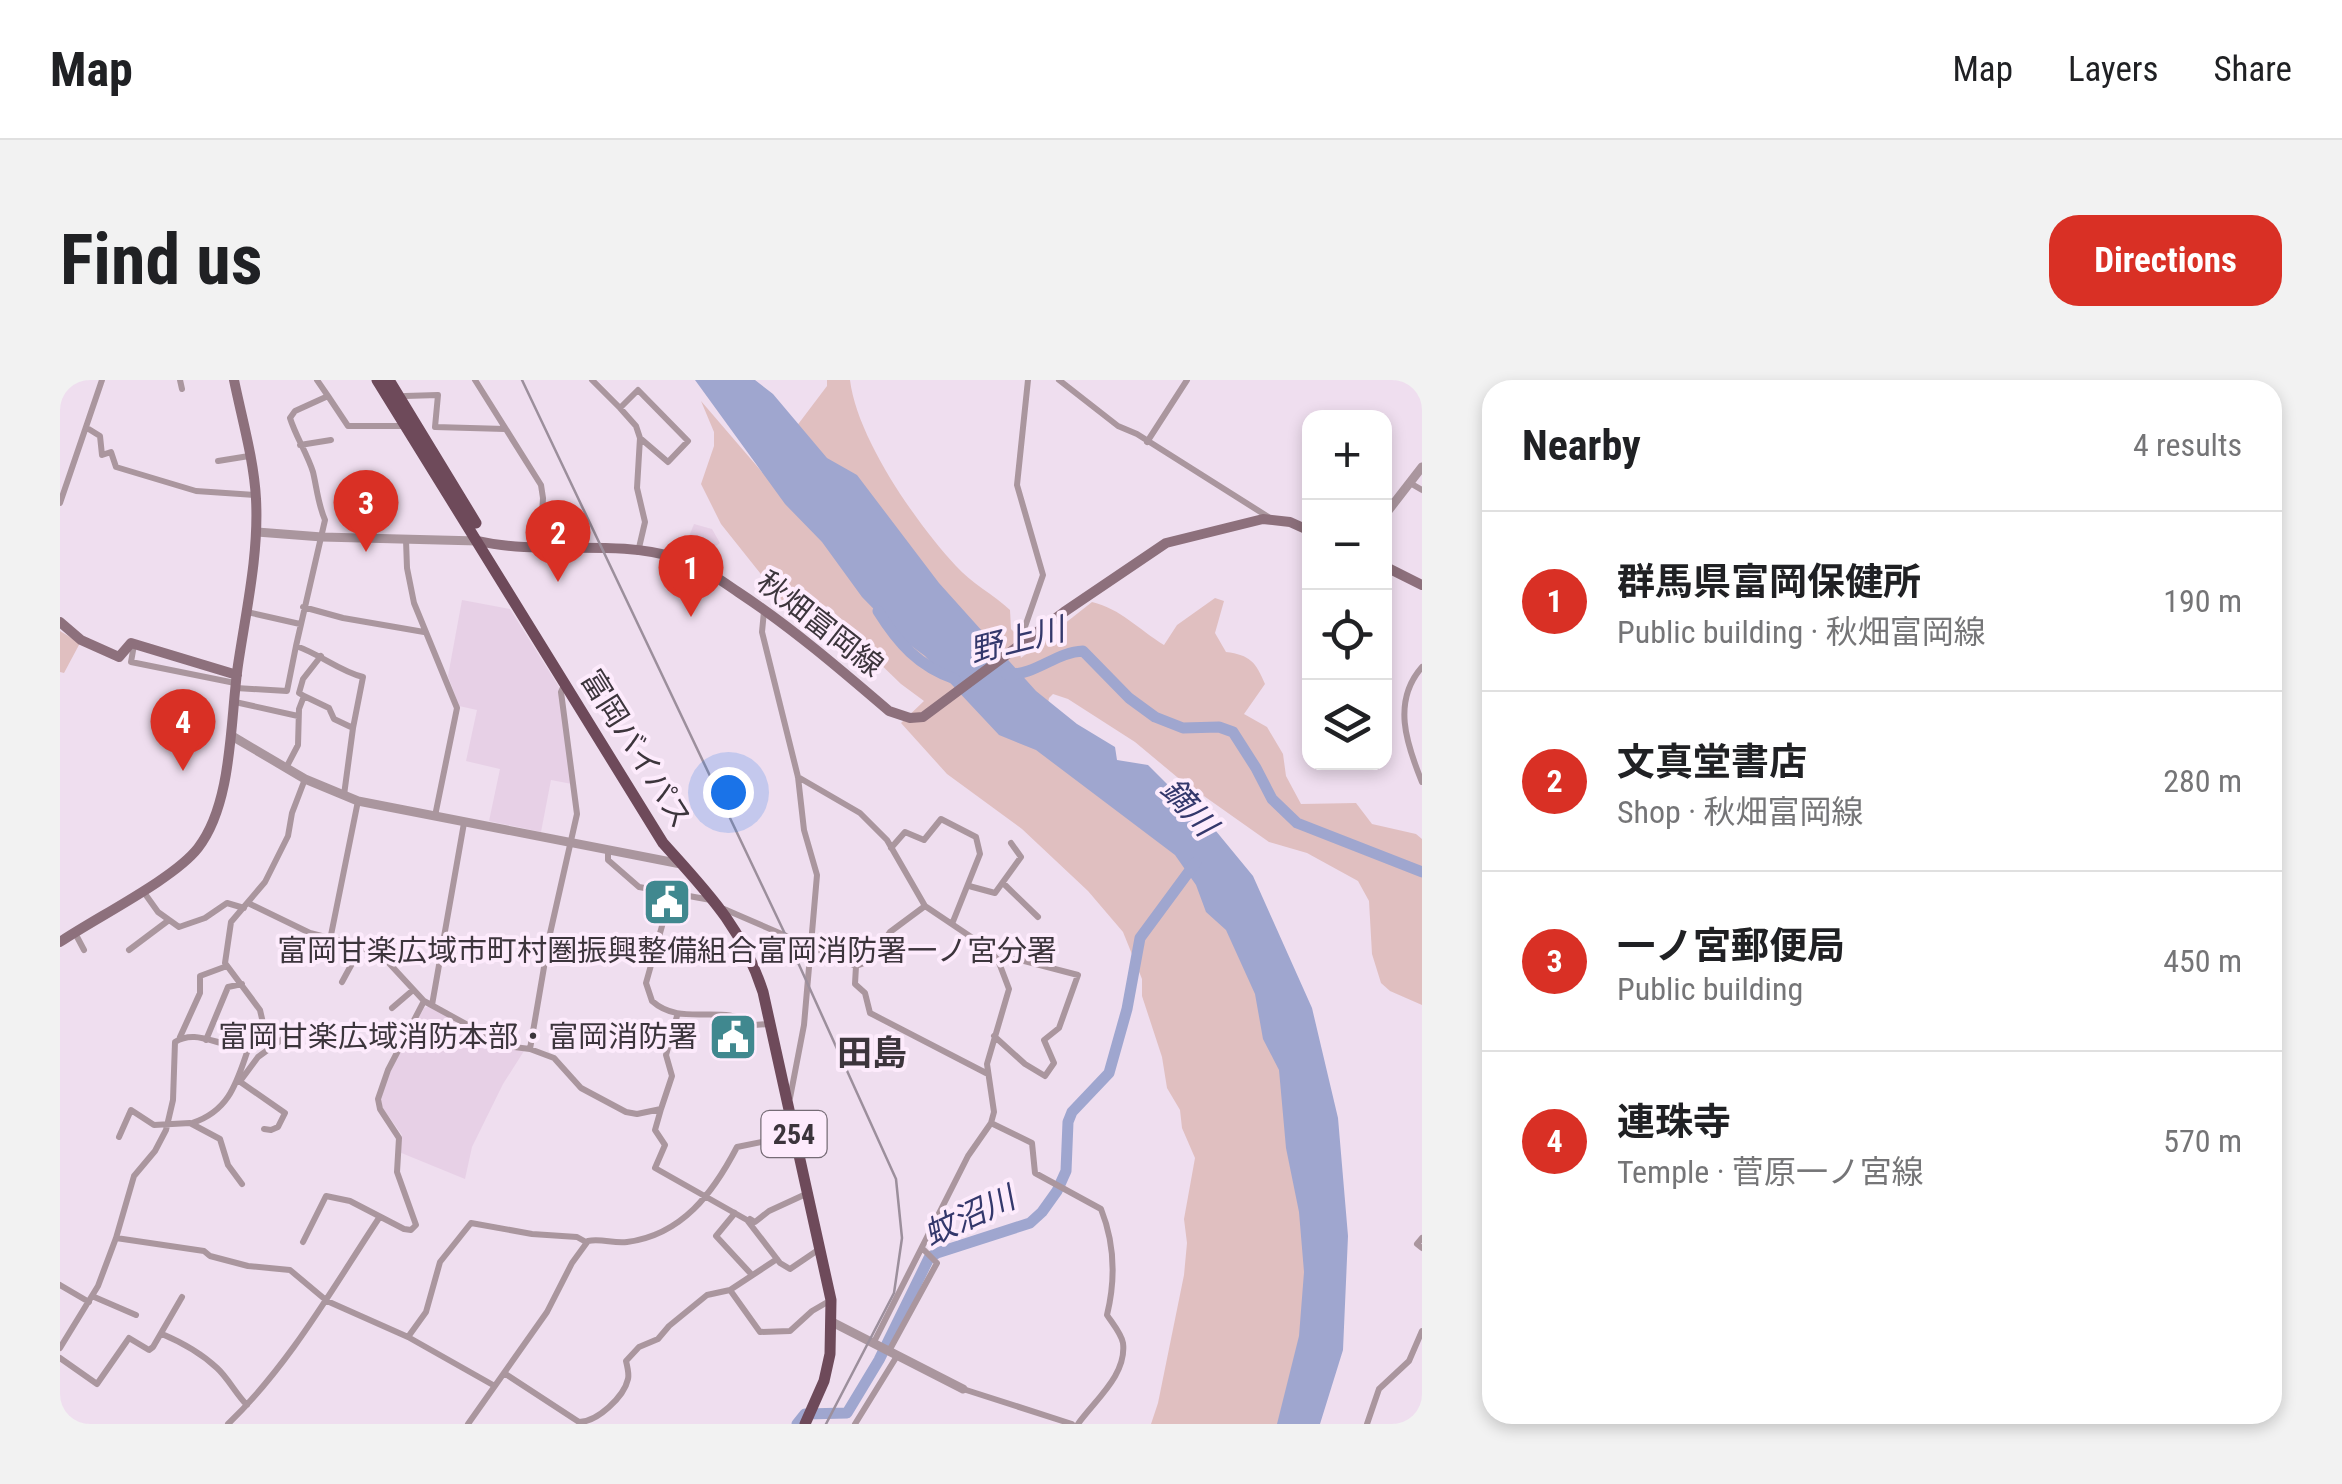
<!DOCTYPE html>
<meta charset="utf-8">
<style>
:root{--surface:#fff;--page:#f2f2f2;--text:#202124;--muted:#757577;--line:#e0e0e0;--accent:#d93025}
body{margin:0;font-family:"Roboto Condensed","Noto Sans JP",sans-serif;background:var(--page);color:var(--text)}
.controls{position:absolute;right:30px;top:30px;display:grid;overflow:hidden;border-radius:20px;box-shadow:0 5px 15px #0003}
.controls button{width:90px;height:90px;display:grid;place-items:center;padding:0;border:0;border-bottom:2px solid var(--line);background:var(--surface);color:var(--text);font:50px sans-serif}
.you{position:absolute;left:668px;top:412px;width:35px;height:35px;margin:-25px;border:8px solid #fff;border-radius:50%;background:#1a73e8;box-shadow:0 0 0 15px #1a73e833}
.badge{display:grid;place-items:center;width:65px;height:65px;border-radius:50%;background:var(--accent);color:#fff;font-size:32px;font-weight:700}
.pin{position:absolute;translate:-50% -82px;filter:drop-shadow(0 2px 5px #0008)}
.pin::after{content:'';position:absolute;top:52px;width:35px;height:30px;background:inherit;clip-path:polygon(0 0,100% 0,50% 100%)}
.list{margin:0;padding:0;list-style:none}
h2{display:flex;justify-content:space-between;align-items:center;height:130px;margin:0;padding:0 40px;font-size:42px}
h2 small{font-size:32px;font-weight:400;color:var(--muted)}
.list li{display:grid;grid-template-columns:65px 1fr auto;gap:30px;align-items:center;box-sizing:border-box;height:180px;padding:0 40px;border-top:2px solid var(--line)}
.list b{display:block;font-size:38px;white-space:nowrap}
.list p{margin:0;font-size:32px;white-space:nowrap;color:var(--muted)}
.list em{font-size:32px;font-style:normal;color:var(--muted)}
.icon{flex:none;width:55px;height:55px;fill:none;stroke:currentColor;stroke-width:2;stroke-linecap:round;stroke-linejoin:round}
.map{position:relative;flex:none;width:1362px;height:1044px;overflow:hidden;border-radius:30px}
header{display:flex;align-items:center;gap:60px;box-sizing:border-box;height:140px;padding:0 50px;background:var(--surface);border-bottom:2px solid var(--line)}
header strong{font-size:48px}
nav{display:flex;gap:55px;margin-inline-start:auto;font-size:35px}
.intro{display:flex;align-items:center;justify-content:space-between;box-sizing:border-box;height:240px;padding:0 60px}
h1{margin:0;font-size:70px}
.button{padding:25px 45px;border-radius:30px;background:var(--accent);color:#fff;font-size:35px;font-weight:700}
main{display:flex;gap:60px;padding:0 60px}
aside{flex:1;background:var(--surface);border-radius:30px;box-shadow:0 5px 15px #0003}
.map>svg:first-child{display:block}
.built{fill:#e7d0e6}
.green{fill:#e0bfc0}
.water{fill:#9fa6cf}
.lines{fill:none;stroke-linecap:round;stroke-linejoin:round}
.river{stroke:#9fa6cf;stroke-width:11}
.minor{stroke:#aa969e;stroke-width:6}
.tertiary{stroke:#aa969e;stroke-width:9}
.secondary{stroke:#8d707c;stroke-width:10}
.trunk{stroke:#6e4a5a;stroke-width:11}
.rail{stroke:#9c8f9c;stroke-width:2.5}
.labels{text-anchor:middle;stroke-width:8;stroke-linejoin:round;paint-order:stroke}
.shield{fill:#fdebfc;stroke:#766c76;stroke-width:2.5}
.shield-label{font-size:28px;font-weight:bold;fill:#3c353c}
.street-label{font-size:30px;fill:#3c353c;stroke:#fdebfc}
.poi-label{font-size:30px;fill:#3c353c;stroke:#fdebfc}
.water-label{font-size:32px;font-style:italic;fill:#34386c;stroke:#fdebfc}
.quarter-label{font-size:35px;font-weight:bold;fill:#3c353c;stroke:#fdebfc}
</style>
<header>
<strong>Map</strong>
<nav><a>Map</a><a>Layers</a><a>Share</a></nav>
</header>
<div class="intro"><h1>Find us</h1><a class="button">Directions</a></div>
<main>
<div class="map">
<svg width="1362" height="1044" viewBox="0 0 1362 1044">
<rect width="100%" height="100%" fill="#efdeef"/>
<!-- built -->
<path class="built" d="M 634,144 L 652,149 L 660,163 L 643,176 L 640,183 L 622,174 Z
M 402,220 L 450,229 L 499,307 L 512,404 L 491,400 L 481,452 L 429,441 L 440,389 L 406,381 L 417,330 L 399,326 L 388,296 Z
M 369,626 L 432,663 L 464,671 L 443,704 L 412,767 L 405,799 L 339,772 L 342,755 L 322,727 L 321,718 L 330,691 L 364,628 Z"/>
<!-- green -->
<path class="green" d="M 767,0 L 790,0 C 797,58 856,143 896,186 C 911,203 933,214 950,230 L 951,249 L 955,253 L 961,278 L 1032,222 C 1061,229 1078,249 1104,265 L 1117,245 L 1155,218 L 1164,221 L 1155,253 L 1166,272 C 1190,275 1196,282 1205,304 L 1184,334 L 1207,347 L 1223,374 L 1226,396 L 1241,424 L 1296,423 L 1312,444 L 1356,454 L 1362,459 L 1362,625 L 1330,611 L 1321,603 L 1312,574 L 1309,521 L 1298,501 L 1247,473 L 1209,462 L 1117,397 L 1075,362 L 1008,319 L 993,314 L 989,318 L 988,323 L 1147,494 L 1265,782 L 1227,1044 L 1091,1044 L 1098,1023 L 1124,895 L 1127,863 L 1124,839 L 1135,778 L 1122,748 L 1120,730 L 1107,708 L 1102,677 L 1082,616 L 1082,599 L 1063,552 L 1028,511 L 962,449 L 887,394 L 841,343 L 864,321 L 841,304 L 811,275 L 810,279 L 800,260 L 768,226 L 736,238 L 661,144 L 641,104 L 654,66 L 654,52 L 641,21 L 702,92 L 767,6 Z
M 0,251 L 20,263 L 4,293 L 0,292 Z"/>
<!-- water -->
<path class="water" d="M 635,0 L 695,0 L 713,14 L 767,78 L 797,95 L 879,203 L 976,311 L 1017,344 L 1055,367 L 1057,380 L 1088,385 L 1111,408 L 1137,428 L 1193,496 L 1252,628 L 1278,738 L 1288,856 L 1283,970 L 1260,1044 L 1217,1044 L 1239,956 L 1244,892 L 1239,832 L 1226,768 L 1219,690 L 1203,659 L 1195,614 L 1166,550 L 1146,532 L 1136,505 L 1115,475 L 976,370 L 939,355 L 865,276 L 846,262 L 802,217 L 762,162 L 725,124 Z"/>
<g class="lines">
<!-- river -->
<path class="river" d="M 818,231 C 838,263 858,286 895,299
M 946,294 C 976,296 995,272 1023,271 L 1069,318 L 1095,337 L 1123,348 L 1159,347 L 1173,352 L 1196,388 L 1212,419 L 1237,443 L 1362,492
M 737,1044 L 745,1034 L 787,1033 L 819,980 L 869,878 L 877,873 L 970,843 L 982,832 L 997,811 L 1006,791 L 1008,742 L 1012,732 L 1049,693 L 1067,629 L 1080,558 L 1136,482"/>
<!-- minor -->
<path class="minor" d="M 120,0 L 122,9
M 257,0 L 268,16 L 235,31 L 230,38 C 236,57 247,73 253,92 C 257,109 258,124 265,140 L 236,266 C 260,274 279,291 303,297 L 293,348
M 415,0 L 481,105 L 483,118 L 480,168
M 532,0 L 560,28 L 578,10 L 628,61 L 608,82 L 580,58
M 999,0 L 1058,46 L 1077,54 L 1210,138
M 268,16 L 288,46 L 345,46
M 345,16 L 378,15 L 375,47 L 445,49
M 560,28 L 576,46 L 580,58 L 577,108 L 585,142 L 578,172
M 27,48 L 40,56 L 42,75 L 51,72 L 56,87 L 136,111 L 195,115
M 1087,62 L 1127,0
M 240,65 L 271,60
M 158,81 L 189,76
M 1350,103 L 1362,110
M 0,123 L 42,0
M 346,160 L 347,188 L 354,223 L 397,328 L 375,436
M 243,227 L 283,238 L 364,252
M 704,231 L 702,252 L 738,397 L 744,450 L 757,495 L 744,645 L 730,718
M 187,232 L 240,244
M 960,261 L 983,195 L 957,105 L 968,0
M 74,265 L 71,282 L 175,303
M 1362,287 C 1332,321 1346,363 1362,402
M 176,308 L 227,311 L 236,266
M 244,316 L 269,328 L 274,339 L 293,348 L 284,415
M 175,322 L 238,336
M 226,388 L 238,365 L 239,329 L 244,316 L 239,313 L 243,299 L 261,276
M 738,397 L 800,433 L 827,460 L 865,526 L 926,567 L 938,580 L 949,609 L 927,684 L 934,732 L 931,743 L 908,776 L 814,962
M 831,468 L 845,452 L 864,460 L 881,439 L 916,457 L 920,474 L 892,544
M 548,471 L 548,480 L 579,507 L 651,520
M 943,503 L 978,537
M 909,506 L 935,513 L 961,477 L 951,463
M 83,511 L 98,532 L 119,547 L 145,538 L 167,523 L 184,528
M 611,514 L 586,603 L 592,621 C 622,648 662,622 694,645 L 709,644
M 188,523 L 250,553 L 293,564 L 316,574 L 327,581 L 364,621 L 446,666 L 470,669 L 494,678 L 521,708 L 566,732 L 577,734 L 601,729 L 595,750 L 605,765 L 595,788 L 687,840 L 720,883 L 730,889 L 758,870
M 664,529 L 796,586 L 810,581 L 830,552 L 865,526
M 15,553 L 24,570
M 270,560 L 298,421
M 69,570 L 109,540
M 796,586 L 795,604 L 805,613 L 810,633 L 926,693
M 282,602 L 301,567
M 372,625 L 404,443
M 332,628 L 353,610
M 934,656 L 965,684 L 985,696 L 994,683 L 984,660 L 999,648 L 1018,595 L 956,579 L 938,580
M 120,657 L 140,613 L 140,596 L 167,586
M 146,660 L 168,607 L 182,604
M 470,669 L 489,558 L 517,434 L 501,312 L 505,303
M 181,700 L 198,677 L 239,647
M 179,701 L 225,733 L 218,747 L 211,750 L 204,749
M 601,729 L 612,696 L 606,675 L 617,636
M 132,743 C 173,730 178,696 191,661
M 931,743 L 972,763 L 975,793 L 1041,829 C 1055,864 1056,898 1047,935 C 1052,943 1061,953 1063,963 C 1067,995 1035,1020 1018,1044
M 59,757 L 71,730 L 94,745 L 130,743 L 160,759 L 168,785 L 182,804
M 675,833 L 656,856 L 692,895
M 690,839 L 695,842 L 709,831 L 746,814
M 56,858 L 144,871 L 150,876 L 188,886 L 230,890 L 267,921 L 348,957 L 433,1005
M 1362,858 L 1357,864 L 1362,868
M 243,862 L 266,816 L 290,821 L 344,849 L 351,850 L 356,845 L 337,792 L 339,758 L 320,729 L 318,719 L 328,690 L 364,621
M 0,905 L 29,922
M 670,910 L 700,952 L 730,951 L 752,931 L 771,920
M 32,916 L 76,935
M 102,954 C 121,962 141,973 157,988 C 168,998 176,1014 187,1025
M 348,957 L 366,932 L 380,882 L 411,843 L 472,854 L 517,857 L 526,862
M 0,968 L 38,906 L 56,858 L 74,796 L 95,771 L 106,750 L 113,720 L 115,662 C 146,642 178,691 203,643 L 200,630 L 165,583 L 171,542 L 205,502 L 228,456 L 232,433 L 245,399
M 829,971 L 877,883 L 862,868
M 0,978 L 37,1004 L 69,958 L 89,970 L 93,967 L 122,917
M 444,993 L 519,1042 C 537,1042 564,1017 568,999 C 569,995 567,985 566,981 L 579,967 L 598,959 L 609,946 L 647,915 L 670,910 L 717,879
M 903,1009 L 1012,1044
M 168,1044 C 230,984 272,909 319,838
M 408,1044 L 487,932 L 512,883 L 528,861 C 541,858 554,864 567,862 C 622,855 653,813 677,767 L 716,759 L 730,737
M 795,1044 L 837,976
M 1307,1044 L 1319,1009 L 1349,981 L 1362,951"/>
<!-- tertiary -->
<path class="tertiary" d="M 1324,136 L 1362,87
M 197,152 L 262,157 L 418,161
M 172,356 L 245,399 L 298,421 L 621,484
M 772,942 L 903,1009"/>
<!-- secondary -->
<path class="secondary" d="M 418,161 C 483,176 553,158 617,178 C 640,185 659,199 678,212 C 731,247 780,289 829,331 L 850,338 L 863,337 L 1004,232 L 1106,163 L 1203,139 L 1230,142 L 1250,151
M 1324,186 L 1362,205
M 0,242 L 21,260 L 59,277 L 71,263 L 177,295
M 0,562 C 35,538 114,499 138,468 C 173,423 170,340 178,285 C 186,231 199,174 196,119 C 194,80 182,39 174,0"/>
<!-- trunk -->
<path class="trunk" d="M 317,0 L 603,463 C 647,512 682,547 703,612 L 771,920 L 770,974 L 764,1001 L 745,1044
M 329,0 L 416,143"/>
<!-- rail -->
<path class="rail" d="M 462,0 L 726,556 L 836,799 L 842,858 L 834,913 L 766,1044"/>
</g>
<!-- icons -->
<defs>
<g id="civic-square" transform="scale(2.5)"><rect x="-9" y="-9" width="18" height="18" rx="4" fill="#40888f" stroke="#fdebfc"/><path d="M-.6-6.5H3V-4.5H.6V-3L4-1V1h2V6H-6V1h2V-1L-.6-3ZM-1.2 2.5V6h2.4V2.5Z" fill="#fff"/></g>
</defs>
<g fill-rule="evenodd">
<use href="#civic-square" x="607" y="522"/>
<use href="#civic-square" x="673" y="657"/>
</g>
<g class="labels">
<!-- shield labels -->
<rect class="shield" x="701.5" y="731" width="65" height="46" rx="8"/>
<g class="shield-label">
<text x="734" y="764">254</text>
</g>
<!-- street labels -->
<g class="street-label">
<text transform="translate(760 244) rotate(38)" y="10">秋畑富岡線</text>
<text transform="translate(576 369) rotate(58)" y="10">富岡バイパス</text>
</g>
<!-- poi labels -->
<g class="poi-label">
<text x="607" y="581">富岡甘楽広域市町村圏振興整備組合富岡消防署一ノ宮分署</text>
<text x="638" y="667" text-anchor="end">富岡甘楽広域消防本部・富岡消防署</text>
</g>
<!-- water labels -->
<g class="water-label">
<text transform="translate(957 260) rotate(-14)" y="11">野上川</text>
<text transform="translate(1129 427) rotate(48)" y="11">鏑川</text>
<text transform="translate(909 836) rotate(-25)" y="11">蚊沼川</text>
</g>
<!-- quarter labels -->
<g class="quarter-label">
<text x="812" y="685">田島</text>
</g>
</g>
</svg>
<div class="controls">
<button>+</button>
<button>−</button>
<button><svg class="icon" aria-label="locate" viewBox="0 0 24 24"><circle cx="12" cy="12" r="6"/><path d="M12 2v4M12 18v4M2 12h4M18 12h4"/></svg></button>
<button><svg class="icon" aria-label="layers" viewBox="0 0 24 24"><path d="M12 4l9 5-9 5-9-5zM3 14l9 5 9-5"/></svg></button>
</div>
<div class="you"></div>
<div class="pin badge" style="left:631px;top:237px">1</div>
<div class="pin badge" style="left:498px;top:202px">2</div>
<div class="pin badge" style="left:306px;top:172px">3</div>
<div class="pin badge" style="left:123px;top:391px">4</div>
</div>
<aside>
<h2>Nearby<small>4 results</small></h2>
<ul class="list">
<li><span class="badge">1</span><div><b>群馬県富岡保健所</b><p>Public building · 秋畑富岡線</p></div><em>190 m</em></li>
<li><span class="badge">2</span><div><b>文真堂書店</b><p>Shop · 秋畑富岡線</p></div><em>280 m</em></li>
<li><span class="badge">3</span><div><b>一ノ宮郵便局</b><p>Public building</p></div><em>450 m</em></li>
<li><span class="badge">4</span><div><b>連珠寺</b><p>Temple · 菅原一ノ宮線</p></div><em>570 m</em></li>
</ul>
</aside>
</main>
